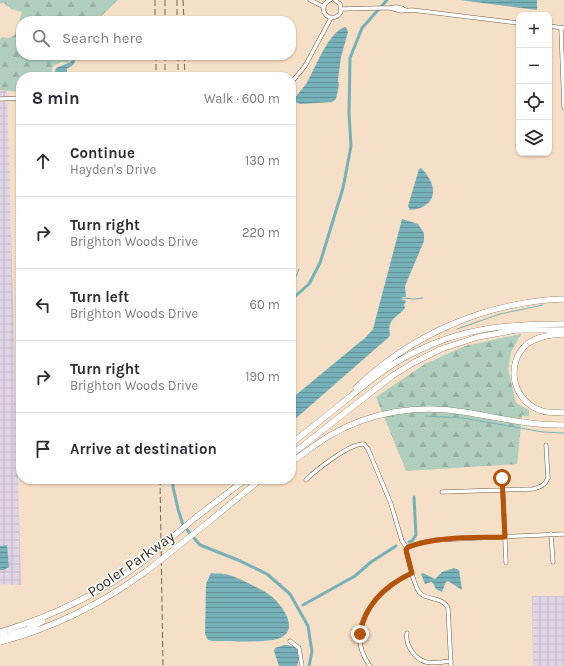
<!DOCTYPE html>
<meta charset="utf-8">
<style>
:root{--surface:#fff;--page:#f7f7f7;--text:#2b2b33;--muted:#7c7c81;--line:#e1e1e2}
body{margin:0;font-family:Karla,sans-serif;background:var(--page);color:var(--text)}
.controls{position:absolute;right:12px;top:12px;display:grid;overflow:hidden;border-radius:8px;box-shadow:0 1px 3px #0004}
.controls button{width:36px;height:36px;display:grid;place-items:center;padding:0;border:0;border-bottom:1px solid var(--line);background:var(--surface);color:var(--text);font:20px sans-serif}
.stop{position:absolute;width:12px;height:12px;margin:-9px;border:3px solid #b45309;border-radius:50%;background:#fff}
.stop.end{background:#b45309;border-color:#fff;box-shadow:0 1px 4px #0008}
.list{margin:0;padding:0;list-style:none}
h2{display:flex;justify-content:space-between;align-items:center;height:52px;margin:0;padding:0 16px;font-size:17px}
h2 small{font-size:13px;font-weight:400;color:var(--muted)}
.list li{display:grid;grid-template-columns:26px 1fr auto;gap:12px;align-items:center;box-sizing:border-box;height:72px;padding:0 16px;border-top:1px solid var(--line)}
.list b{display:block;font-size:15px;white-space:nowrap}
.list p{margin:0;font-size:13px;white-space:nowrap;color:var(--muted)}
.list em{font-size:13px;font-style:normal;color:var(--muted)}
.icon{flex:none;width:22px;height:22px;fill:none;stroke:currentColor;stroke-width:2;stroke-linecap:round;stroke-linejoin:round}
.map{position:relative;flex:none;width:564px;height:666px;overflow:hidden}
.search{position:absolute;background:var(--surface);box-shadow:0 1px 3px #0004;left:16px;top:16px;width:280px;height:44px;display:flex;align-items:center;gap:10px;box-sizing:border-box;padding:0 14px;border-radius:16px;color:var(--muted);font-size:15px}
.panel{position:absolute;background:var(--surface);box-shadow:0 1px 3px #0004;left:16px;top:72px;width:280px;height:412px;border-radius:16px}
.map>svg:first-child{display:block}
.industrial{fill:url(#industrial-grid)}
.forest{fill:url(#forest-firs)}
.water{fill:url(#water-rules)}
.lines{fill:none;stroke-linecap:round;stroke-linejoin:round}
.stream{stroke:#76b1ba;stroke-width:1}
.canal{stroke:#76b1ba;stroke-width:3}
.minor-casing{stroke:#715d48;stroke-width:4.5}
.primary-casing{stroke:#715d48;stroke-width:6}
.minor{stroke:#fff;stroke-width:3.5}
.primary{stroke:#fff;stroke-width:5.5}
.rail{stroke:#716557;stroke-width:1;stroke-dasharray:6 3;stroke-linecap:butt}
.primary-bridge-casing{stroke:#715d48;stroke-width:6;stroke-linecap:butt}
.primary-bridge{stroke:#fff;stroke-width:5.5}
.route{stroke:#b45309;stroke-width:5}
.labels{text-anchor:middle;stroke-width:3;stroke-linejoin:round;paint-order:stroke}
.street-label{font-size:15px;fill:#383026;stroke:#fff}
</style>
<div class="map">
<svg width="564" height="666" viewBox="0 0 564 666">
<defs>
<pattern id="industrial-grid" width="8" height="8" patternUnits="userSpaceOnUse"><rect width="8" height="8" fill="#e0d4e7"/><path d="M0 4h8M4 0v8" fill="none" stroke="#c1b6c6"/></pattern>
<pattern id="forest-firs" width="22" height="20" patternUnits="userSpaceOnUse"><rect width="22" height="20" fill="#afcebe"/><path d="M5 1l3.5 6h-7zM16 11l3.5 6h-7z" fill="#97b1a3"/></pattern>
<pattern id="water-rules" width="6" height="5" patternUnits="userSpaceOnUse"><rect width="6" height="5" fill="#76b1ba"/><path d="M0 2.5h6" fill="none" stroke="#629097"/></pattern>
</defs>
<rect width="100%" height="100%" fill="#f5dfc6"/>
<!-- industrial -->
<path class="industrial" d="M 0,90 L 7,91 L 21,585 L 0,584 Z
M 532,596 L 564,596 L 564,666 L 533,666 Z"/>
<!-- forest -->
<path class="forest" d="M 0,0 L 118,0 L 96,21 L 21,21 L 21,55 L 73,55 L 69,63 L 62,62 L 53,66 L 50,77 L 21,77 L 21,92 L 0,90 L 0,39 L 2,37 L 9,38 L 15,35 L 22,12 L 11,9 L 4,3 L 0,3 Z
M 521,334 L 511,352 L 508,369 L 516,403 L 529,410 L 529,417 L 522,415 L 517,464 L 406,471 L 376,397 L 425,364 L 465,346 Z"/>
<!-- water -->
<path class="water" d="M 460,0 L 537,0 L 537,10 Z
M 345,27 L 347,29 L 348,32 L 341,57 L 338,80 L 339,85 L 336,99 L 332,102 L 300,104 L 294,101 L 294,99 C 298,94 302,89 306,84 C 315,69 328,32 345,27 Z
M 72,55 L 76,55 C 75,62 75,66 67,68 L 67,77 L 53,77 L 56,68 L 71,62 Z
M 421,168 C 439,185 438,208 410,210 L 408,206 L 419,169 Z
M 402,219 L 418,224 L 424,233 L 424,241 L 405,286 L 406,297 L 402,297 L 401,299 L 406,301 L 404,305 L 405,308 C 396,319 387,318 390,336 L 294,420 L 291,414 L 291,399 L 366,337 L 373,329 Z
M 7,545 L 9,567 L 4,570 L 0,570 L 0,546 Z
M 454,568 L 459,570 L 462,590 L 448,581 L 446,582 L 442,592 L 436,589 L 433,583 L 431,582 L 425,584 L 421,574 L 423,573 L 435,579 L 442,572 Z
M 211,573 C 215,574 220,573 224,574 C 232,575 242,580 250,584 C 256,587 265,591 271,596 C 282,605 300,629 280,638 C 270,643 226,641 213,641 L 208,640 L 205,634 L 206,584 Z
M 284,645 C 299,646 302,651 297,666 L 279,666 L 274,651 L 275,648 Z"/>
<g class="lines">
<!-- stream -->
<path class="stream" d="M 291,284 L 294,282 L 299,269
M 401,298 L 414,299 L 423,298
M 457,329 L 500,314 L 543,305
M 425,416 L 463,418 L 543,432 L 564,433"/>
<!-- canal -->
<path class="canal" d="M 291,300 L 309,284 L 320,263 L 343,188 L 351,146 L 349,113 L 350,58 L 362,28 L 387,0
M 173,479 L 173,487 L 178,509 L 183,525 L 200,545 L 238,560 L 267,574 L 290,594 L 308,626 L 312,652 L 309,666
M 409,542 L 412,541 L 416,535 L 414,497
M 303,605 L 355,576 L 371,562 L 396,546"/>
<!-- minor casing -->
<g class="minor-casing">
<path id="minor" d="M 310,0 L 324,7
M 330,0 C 314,8 331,27 341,12 L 340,4 L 335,0
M 390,8 C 396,6 401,7 405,10
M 341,9 L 380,8 L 390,8 L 401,11 L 412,10 L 519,23
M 549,26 L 564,28
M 561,28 L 564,108
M 291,83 L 305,66 L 331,18
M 0,99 L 21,98
M 502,471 L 506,563
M 306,480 C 316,470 350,443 364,444 L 368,449 L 391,504 L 402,541 L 407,548
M 442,492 L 533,489 C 541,487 545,485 548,478 L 546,445
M 551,534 L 553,562
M 407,633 C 405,644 414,659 426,662 C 433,664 443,662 451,661
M 290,641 L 299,648 L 302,666
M 370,666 C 342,628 377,589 412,573
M 451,666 L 448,608 C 442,596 428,601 420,593 C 414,587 408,559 406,550 L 407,548 L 420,543 L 435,540 L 564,534"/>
</g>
<!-- primary casing -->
<g class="primary-casing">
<path id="primary" d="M 564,334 C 551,335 537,336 526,345 C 506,363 512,398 537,409 C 545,413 555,413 564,412
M 356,388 C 412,334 486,302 564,299
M 291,444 C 311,428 331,412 351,396 C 370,380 390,364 413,353 C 463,327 510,324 564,324
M 291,455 L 392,376 L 413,363 L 441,349 L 478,337 L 516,330 L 564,330
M 291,462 C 303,454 316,444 329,436 C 369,412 418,404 464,412 C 497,417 531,426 564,425
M 195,518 L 246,479
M 201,528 L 261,479
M 0,632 C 54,616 100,594 145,560
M 0,638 L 28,629 L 43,621
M 0,642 C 54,628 103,603 148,570"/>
</g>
<!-- minor -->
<use href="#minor" class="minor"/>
<!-- primary -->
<use href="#primary" class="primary"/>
<!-- rail -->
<path class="rail" d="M 155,0 L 155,21
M 165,0 L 165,21
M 177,0 L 177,21
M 183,0 L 184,21
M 156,55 L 156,77
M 165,55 L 165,77
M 178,55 L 178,77
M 184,55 L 185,77
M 160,479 L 163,666"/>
<!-- primary-bridge casing -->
<g class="primary-bridge-casing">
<path id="primary-bridge" d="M 145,560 L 195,518
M 148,570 L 201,528"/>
</g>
<!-- primary-bridge -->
<use href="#primary-bridge" class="primary-bridge"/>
</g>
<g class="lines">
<!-- route -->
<path class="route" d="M 360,634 C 365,604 386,585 412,573 L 406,550 L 408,547 C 438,536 473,538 505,537 L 502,478"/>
</g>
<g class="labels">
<!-- street labels -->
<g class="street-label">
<text transform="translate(131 564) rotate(-35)" y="5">Pooler Parkway</text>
</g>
</g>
</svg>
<div class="controls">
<button>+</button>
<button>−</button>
<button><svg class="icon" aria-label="locate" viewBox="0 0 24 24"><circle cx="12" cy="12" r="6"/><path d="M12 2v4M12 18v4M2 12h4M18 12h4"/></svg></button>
<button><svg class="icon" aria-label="layers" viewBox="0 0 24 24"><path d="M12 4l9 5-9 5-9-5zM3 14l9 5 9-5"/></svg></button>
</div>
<div class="stop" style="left:502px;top:478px"></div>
<div class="stop end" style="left:360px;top:634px"></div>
<div class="search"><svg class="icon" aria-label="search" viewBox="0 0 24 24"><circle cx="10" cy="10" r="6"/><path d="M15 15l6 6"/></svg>Search here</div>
<section class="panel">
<h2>8 min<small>Walk · 600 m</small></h2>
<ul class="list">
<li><svg class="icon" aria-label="ahead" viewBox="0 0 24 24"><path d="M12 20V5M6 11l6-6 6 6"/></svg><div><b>Continue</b><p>Hayden's Drive</p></div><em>130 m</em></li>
<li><svg class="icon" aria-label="right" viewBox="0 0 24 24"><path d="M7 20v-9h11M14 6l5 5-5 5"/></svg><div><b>Turn right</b><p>Brighton Woods Drive</p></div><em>220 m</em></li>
<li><svg class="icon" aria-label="left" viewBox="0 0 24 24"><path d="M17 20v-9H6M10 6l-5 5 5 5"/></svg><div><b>Turn left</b><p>Brighton Woods Drive</p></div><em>60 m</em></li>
<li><svg class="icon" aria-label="right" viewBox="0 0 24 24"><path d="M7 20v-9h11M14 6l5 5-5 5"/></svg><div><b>Turn right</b><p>Brighton Woods Drive</p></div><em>190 m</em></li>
<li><svg class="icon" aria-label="arrive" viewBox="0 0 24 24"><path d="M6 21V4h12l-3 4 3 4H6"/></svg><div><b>Arrive at destination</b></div></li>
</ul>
</section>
</div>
